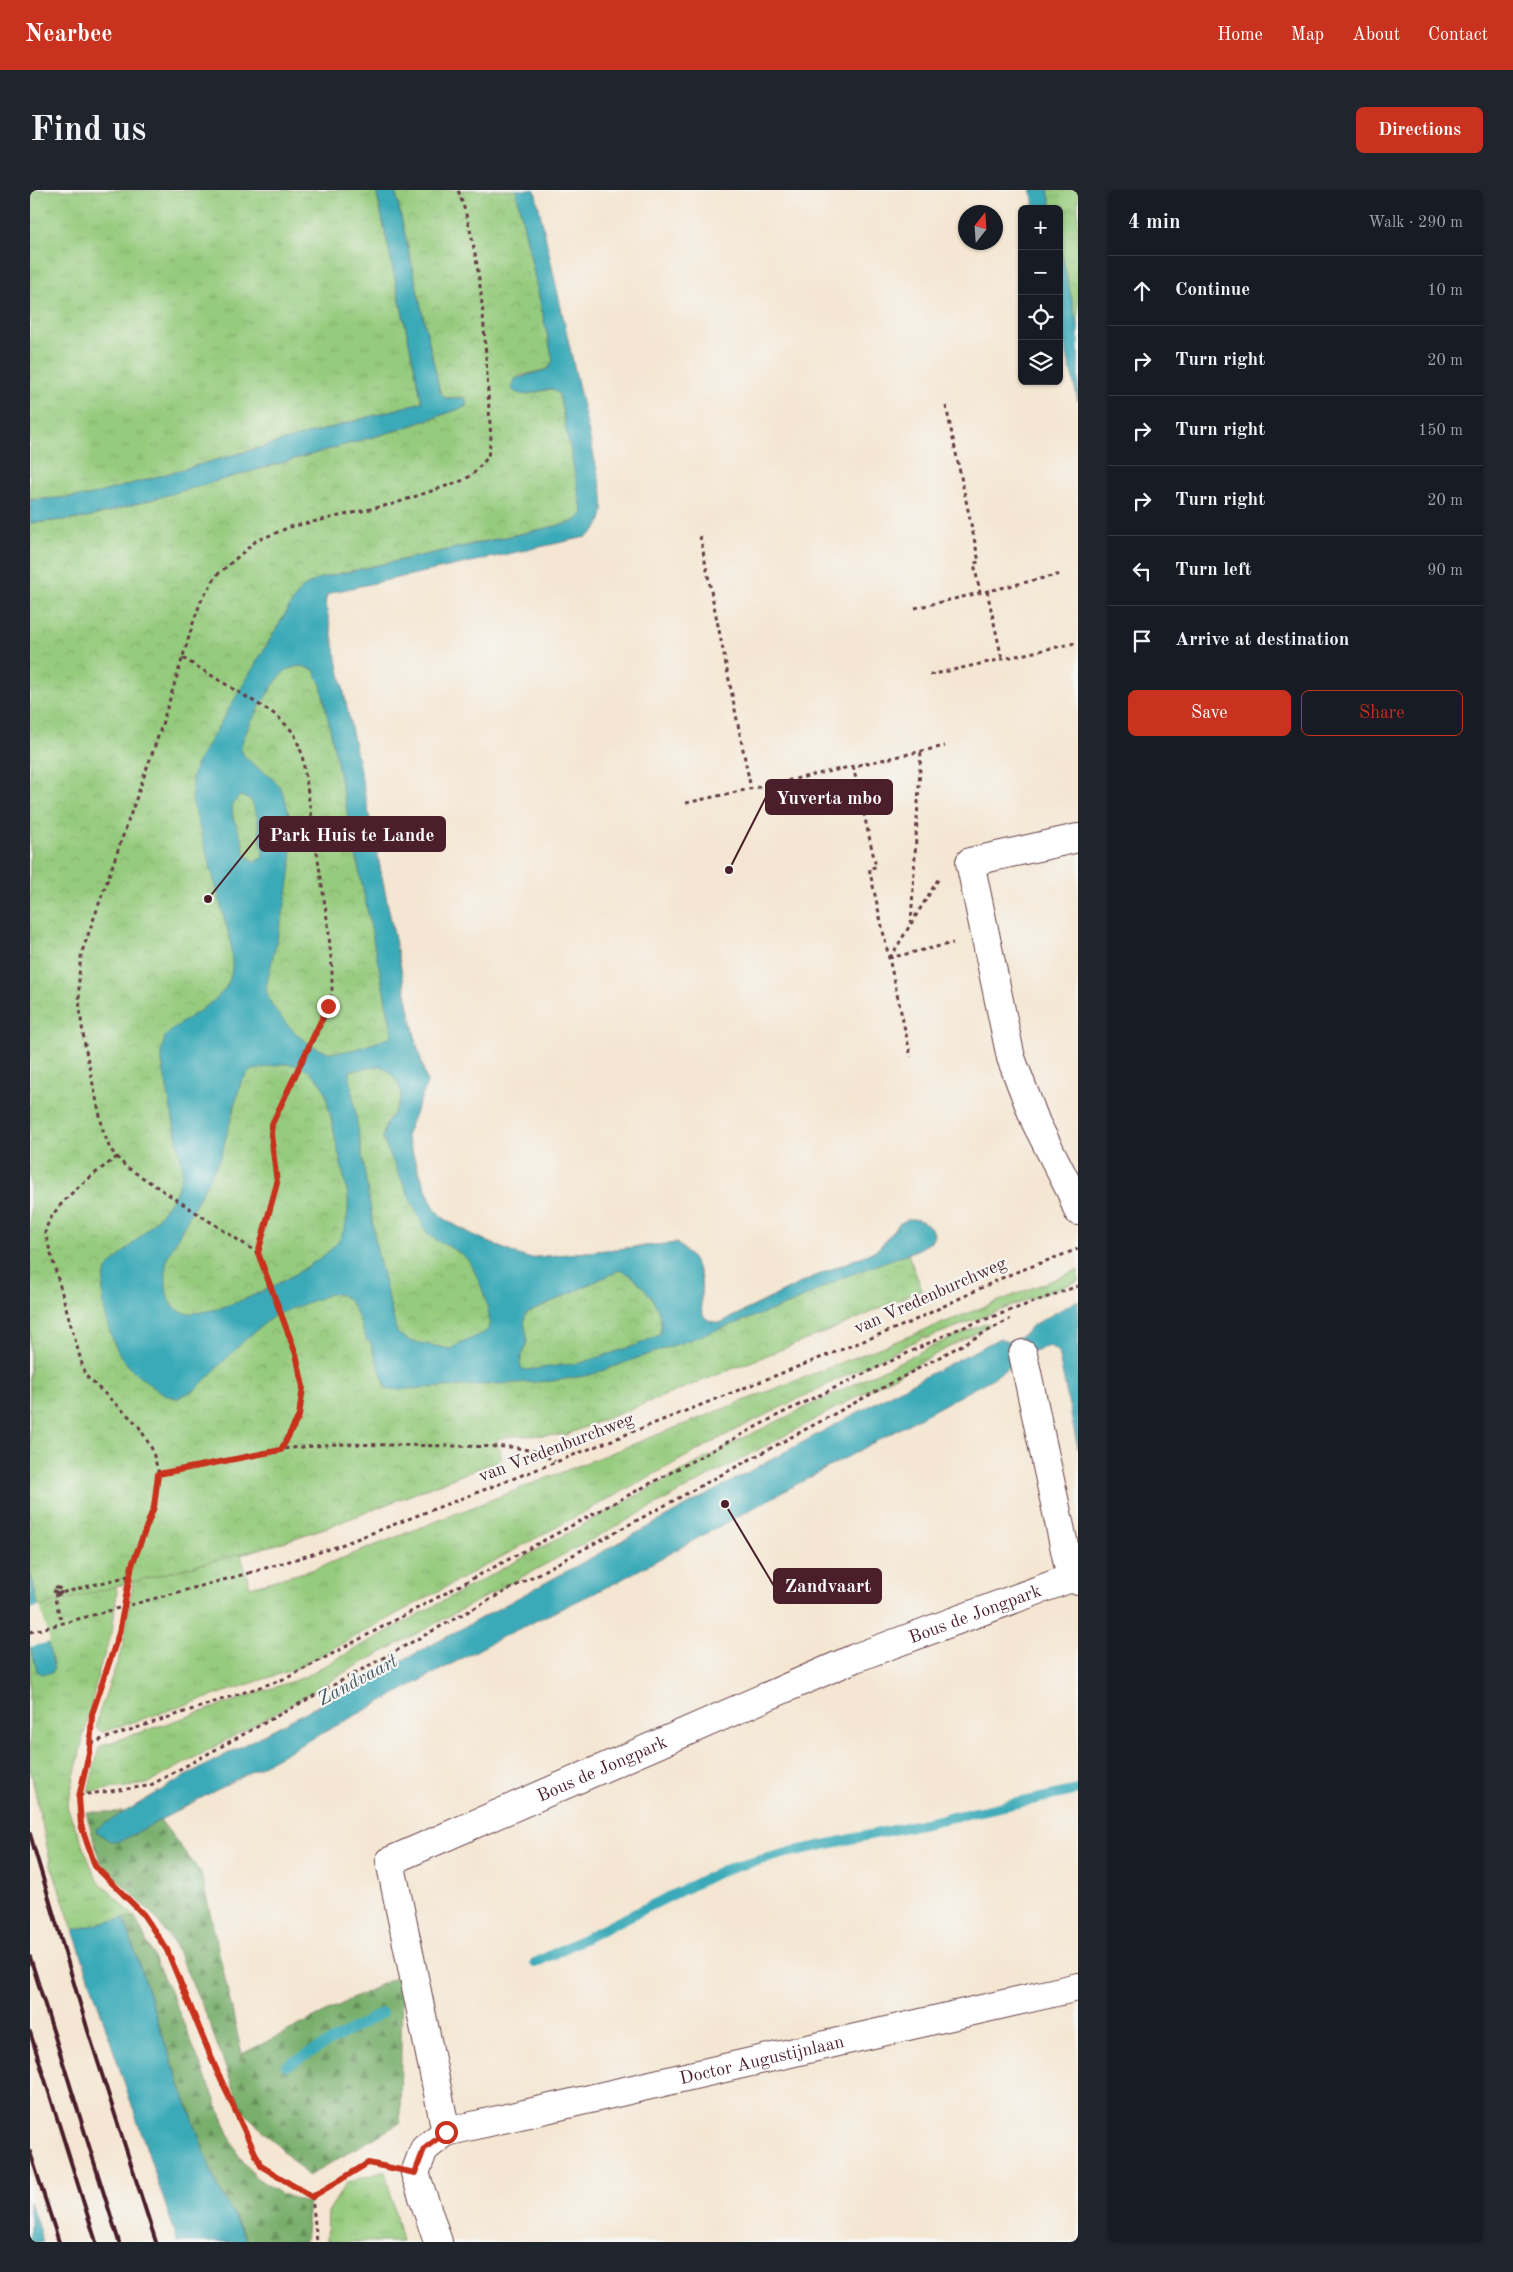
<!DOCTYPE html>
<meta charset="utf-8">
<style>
:root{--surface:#171b24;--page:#20242c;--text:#f1f3f6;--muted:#9ea1a6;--line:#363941;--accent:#c8321e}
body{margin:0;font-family:"Old Standard TT",serif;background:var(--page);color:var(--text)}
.controls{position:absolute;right:15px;top:15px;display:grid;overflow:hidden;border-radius:8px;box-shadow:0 1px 4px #0004}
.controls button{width:45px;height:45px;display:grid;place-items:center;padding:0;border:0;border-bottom:1px solid var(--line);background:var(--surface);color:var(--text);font:25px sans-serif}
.compass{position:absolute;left:928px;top:15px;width:45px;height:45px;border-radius:50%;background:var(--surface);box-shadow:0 1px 4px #0004;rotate:17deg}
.stop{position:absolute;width:15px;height:15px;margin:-11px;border:4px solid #c8321e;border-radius:50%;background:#fff}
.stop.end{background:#c8321e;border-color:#fff;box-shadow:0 1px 5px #0008}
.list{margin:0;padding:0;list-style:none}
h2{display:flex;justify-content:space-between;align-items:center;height:65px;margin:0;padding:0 20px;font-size:21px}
h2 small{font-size:16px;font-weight:400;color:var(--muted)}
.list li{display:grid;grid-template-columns:32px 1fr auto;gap:15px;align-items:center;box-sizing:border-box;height:70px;padding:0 20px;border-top:1px solid var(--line)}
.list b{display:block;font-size:19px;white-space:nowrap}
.list em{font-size:16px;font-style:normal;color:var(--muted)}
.actions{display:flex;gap:10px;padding:15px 20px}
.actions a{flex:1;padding:11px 0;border:1px solid var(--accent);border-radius:8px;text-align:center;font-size:18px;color:var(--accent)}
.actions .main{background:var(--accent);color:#fff}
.icon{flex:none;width:28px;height:28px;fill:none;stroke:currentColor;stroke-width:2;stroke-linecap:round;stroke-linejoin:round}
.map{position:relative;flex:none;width:1048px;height:2052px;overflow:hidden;border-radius:8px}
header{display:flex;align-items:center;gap:30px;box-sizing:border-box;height:70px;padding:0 25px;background:var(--accent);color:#fff}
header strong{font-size:24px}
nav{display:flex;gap:28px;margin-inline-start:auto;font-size:18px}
.intro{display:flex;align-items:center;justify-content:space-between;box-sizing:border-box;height:120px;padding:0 30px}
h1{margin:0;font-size:35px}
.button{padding:12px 22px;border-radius:8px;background:var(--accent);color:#fff;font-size:18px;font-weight:700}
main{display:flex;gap:30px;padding:0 30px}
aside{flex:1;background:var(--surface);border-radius:8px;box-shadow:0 1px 4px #0004}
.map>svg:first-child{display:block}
.grass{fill:url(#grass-tufts);stroke:#707554}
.forest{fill:url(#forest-firs);stroke:#61674c}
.park{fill:url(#park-crowns);stroke:#707554}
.water{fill:#3aaab8;stroke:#426472;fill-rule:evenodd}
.pier{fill:#f4e6d2}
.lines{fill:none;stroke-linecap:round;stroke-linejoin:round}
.stream{stroke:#3aaab8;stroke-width:10}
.minor-casing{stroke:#643d44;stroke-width:30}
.path{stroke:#643d44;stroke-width:3;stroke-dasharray:4 4;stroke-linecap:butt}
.minor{stroke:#fff;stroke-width:28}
.rail{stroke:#4a1f2b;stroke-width:4}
.path-bridge{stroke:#643d44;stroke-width:3;stroke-dasharray:4 4;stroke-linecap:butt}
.route{stroke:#c8321e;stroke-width:6}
.labels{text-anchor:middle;stroke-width:4.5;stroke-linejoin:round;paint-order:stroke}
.street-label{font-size:18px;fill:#4a1f2b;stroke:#f6f6f2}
.water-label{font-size:19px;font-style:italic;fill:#445763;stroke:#f6f6f2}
.leader{fill:none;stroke:#4a1f2b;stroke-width:2}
.callout-dot{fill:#4a1f2b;stroke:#f6f6f2;stroke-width:2}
.callout{fill:#4a1f2b;stroke:#4a1f2b;stroke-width:2}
.callout-label{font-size:19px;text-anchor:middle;font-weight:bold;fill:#fff}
</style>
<header>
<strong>Nearbee</strong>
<nav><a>Home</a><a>Map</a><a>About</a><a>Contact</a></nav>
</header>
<div class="intro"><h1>Find us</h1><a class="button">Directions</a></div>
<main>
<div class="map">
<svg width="1048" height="2052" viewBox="0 0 1048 2052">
<defs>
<pattern id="grass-tufts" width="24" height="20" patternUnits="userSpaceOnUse" patternTransform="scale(1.25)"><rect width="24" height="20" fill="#95cb7d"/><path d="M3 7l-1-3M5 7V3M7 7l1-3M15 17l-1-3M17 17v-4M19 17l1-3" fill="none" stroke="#82ae6c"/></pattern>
<pattern id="forest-firs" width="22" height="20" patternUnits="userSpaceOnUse" patternTransform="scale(1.25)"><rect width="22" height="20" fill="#78af6c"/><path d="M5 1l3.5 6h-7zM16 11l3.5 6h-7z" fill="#648e59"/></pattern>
<pattern id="park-crowns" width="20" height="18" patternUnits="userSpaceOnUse" patternTransform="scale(1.25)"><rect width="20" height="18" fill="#95cb7d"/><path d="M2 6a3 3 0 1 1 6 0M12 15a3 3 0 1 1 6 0" fill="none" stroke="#82ae6c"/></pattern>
</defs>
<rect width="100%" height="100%" fill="#f6f6f2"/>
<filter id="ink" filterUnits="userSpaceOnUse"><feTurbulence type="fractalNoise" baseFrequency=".02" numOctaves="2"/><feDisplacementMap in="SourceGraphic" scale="10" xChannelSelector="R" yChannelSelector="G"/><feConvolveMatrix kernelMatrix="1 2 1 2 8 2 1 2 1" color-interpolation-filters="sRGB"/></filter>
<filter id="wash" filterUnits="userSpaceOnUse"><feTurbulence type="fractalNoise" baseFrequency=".0096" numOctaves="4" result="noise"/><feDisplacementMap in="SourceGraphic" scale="20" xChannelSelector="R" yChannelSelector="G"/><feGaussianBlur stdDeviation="1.12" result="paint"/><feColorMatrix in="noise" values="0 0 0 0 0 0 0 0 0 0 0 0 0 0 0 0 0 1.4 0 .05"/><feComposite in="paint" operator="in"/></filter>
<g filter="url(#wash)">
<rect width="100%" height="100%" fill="#f4e6d2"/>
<!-- grass -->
<path class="grass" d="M 0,0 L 346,0 L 392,212 L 58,306 L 0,310 Z
M 1018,0 L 1048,0 L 1048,138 L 1029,51 L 1029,19 L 1022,19 Z
M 0,1058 L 83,1396 L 87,1400 L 82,1443 L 70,1477 L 37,1617 L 66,1688 L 105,1727 L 43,1740 L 21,1675 L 0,1578 L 0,1454 L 8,1417 L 0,1382 Z
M 1048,1080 L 1048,1091 L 897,1148 L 894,1147 L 707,1239 L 265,1479 L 73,1542 L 66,1538 L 69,1523 L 92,1459 L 104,1386 L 472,1269 L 306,1334 L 211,1365 L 220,1397 L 282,1380 Z
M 957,1133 L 960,1135 L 308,1486 L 287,1500 L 117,1594 L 58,1602 L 69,1558 L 73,1555 L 272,1488 L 707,1251 L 902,1156 Z
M 355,1981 L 372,2052 L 297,2052 L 298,2022 L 317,1992 Z"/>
<!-- forest -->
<path class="forest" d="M 56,1622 L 124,1622 L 171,1683 L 212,1864 L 372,1784 L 370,1933 L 278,1986 L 211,1919 L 175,1822 L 144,1754 L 125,1727 L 70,1672 Z
M 105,1727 L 143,1808 L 207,1963 L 224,1986 L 249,2003 L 279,2013 L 275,2052 L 218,2052 L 185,1991 L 134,1850 L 94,1728 Z"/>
<!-- park -->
<path class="park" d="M 365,0 L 486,0 L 523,171 L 518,179 L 489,186 L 482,193 L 495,204 L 522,199 L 529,204 L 554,321 L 551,327 L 544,332 L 290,388 L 302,402 L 297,405 L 295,414 L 387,856 L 397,893 L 376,946 C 384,964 398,1011 409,1024 C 417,1034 484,1065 498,1068 L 646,1053 C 656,1059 670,1078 671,1089 C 674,1109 661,1130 690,1133 L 781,1088 L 840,1063 L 849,1058 L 869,1034 L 882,1029 L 898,1035 L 904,1042 L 901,1052 L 878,1064 L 892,1099 L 811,1136 L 535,1245 L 482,1246 L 467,1249 L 472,1269 L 306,1334 L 247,1354 L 8,1417 L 0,1382 L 0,333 L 56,328 L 371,239 L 435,217 L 437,216 L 429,207 L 415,208 L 410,202 Z"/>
<!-- water -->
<path class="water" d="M 346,0 L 365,0 L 410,202 L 415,208 L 435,208 L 437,212 L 435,217 L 371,239 L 56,328 L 0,333 L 0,310 L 58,306 L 392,212 Z
M 486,0 L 505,0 L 573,307 C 575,324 571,339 556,347 L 303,402 L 297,405 L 295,411 L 387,856 L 397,893 L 376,946 C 383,964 398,1011 409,1024 C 417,1034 484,1065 498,1068 L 646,1053 C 656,1059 670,1077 671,1089 C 674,1108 662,1131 690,1133 L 781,1088 L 840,1063 L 849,1058 L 869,1034 L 878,1029 C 889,1028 902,1034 904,1046 L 901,1052 L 889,1059 L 809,1089 L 763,1113 L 560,1185 L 522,1191 L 357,1200 L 340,1152 L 337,1151 C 329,1133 325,1101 300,1104 L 245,1125 L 218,1147 L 165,1200 L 148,1208 L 141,1207 C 125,1200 103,1183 92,1168 C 79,1150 66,1100 77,1079 C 99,1055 156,1011 152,976 L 132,872 L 132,858 L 135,847 C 152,827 193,814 200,788 C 204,776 201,762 200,749 L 162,610 L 162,587 L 168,571 L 261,414 L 272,398 L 290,388 L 544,332 L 553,324 L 529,204 L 522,199 C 510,199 492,211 482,199 L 485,189 L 518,179 L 523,171 ZM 272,476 L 284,480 L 291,495 L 361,836 L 362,844 L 356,849 C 340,854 317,864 300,862 C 279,861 246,826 238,807 C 236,801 236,795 238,789 C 250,730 276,659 252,601 C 245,584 212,573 211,558 C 211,545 244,491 254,482 C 259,478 265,477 272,476 ZM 210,606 L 221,610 L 227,625 L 233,665 L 232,668 L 224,672 L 215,664 L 212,649 L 203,628 L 202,614 ZM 251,874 C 273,873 285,882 295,901 L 318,1006 C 319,1022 317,1040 307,1053 C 287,1078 180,1134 150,1121 C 138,1116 136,1104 136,1092 C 136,1083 135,1074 138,1066 L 191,966 L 211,892 L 220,881 ZM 350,876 C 358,879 360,882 365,889 C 384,917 351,924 353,950 L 394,1039 C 405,1054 422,1055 435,1067 C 446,1077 466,1128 457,1141 L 420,1159 L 380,1151 L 367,1143 L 347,1061 L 319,881 ZM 590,1080 C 610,1086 639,1124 629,1145 L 607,1155 L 550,1173 L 496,1180 L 491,1178 C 488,1168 496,1161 497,1151 C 497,1142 492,1132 496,1124 Z
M 1001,0 L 1018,0 L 1022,19 L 1005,19 Z
M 1029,51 L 1048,138 L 1048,211 L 1029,130 Z
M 1048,1110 L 1048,1259 L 1028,1162 L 1020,1156 L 983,1167 L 979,1177 L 963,1188 L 585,1393 L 472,1447 L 89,1652 L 78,1650 L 67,1642 L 66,1639 L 152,1588 L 407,1452 L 863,1203 L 970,1148 L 977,1152 L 996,1144 L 1000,1137 Z
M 0,1382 L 24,1478 L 22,1483 L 12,1484 L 7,1481 L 0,1454 Z
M 94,1728 L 134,1850 L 185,1991 L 218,2052 L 148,2052 L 43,1740 Z
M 0,2012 L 13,2052 L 0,2052 Z"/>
<!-- pier -->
<path class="pier" d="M 10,1416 L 20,1452 L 0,1457 L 0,1419 Z"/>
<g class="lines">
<!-- stream -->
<path class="stream" d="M 505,1773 L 693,1680 L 761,1662 L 1048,1600
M 256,1876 L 352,1823"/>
</g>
</g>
<g filter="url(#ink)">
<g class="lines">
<!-- minor casing -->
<g class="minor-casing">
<g id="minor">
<path d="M 1048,648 L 940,672 L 981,868 L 1006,933 L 1041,1002 L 1048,1021"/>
<path d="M 993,1164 L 1041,1388"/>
<path id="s1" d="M 416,1942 L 360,1671 L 825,1468 L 1041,1388 L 1048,1391"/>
<path id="s2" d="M 408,2052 L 385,1983 L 394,1959 L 416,1942 L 1048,1797"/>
</g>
</g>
<!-- path -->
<path class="path" d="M 916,216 L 949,372 L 944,373 L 950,403
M 670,346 L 721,599
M 957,401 L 972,469
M 885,418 L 1031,384
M 153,468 L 246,525 L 264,543 L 272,564 L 298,735 L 302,778 L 302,803 L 294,829 L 242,934 L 241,945 L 247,993 L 228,1063
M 900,485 L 1045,453
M 823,576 L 846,677 L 839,678 L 881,867
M 656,613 L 915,556
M 881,734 L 891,561
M 859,768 L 923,753
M 860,768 L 909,688
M 87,967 C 64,984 20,1015 15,1043 L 55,1185 L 108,1235 L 122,1259 L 129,1284 L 124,1317 L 102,1375 L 89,1443 L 62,1524 L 60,1559 L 49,1607 L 51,1635 L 65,1676 L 113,1724 L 137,1760 L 187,1879 L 231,1976 L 282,2007 L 287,2052
M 251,1259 L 269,1226 L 273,1197 L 266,1164 L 228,1063 L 95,976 L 80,959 L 73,940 C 62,885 41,817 52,762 L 130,541 L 165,427 L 171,411 L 187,385 L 226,351 L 260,337 L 363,314 L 434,290 L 443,284 L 458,267 L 461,247 C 454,164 457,79 428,0
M 129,1284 L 251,1259 L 306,1254 L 482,1257 L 508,1262 L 525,1271
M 219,1383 L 303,1358 L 526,1272 L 879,1133 L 976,1086 L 1048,1059
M 29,1404 L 30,1404 C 31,1402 31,1401 31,1399 L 26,1398 L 25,1402 L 28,1404 C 29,1403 30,1404 31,1403 L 99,1386
M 28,1405 L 24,1406 L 32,1433
M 61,1553 L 257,1488 L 750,1224 L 926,1140 L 1048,1096
M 49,1605 L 119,1596 L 415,1434 L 980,1129
M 282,2007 L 338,1973 L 354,1976"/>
<!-- minor -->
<use href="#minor" class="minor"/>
<!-- rail -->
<path class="rail" d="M 0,1644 L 58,1841 L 126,2052
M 0,1767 L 89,2052
M 0,1842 L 66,2052
M 0,1962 L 29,2052"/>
<!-- path-bridge -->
<path class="path-bridge" d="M 28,1405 L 31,1403 L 31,1399 L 26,1397 L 24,1402 L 29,1404
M 0,1442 L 219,1383"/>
</g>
</g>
<g class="lines" filter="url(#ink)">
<!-- route -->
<path class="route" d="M 298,816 L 242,934 L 241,944 L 247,993 L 228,1063 L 266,1164 L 273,1197 L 269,1226 L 251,1260 L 128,1284 L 124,1317 L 102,1375 L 89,1443 L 62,1524 L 60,1559 L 49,1607 L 51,1635 L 65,1676 L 113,1724 L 137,1760 L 186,1879 L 231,1976 L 282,2007 L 338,1973 L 385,1983 L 394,1959 L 416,1942"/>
</g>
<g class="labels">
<!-- street labels -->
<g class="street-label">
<text transform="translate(900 1105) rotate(-24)" y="6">van Vredenburchweg</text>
<text transform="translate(526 1257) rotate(-21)" y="6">van Vredenburchweg</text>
<text dy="6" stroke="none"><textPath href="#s1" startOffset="912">Bous de Jongpark</textPath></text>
<text dy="6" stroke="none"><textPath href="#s1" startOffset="508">Bous de Jongpark</textPath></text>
<text dy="6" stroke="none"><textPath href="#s2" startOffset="450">Doctor Augustijnlaan</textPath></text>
</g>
<!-- water labels -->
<g class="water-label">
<text transform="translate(327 1489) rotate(-28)" y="7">Zandvaart</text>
</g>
</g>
<!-- callouts -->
<path class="leader" d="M699 680L736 607M178 709L230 644M695 1314L744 1396"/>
<g class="callout-dot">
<circle cx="699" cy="680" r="5"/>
<circle cx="178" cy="709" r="5"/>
<circle cx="695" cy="1314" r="5"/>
</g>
<g class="callout">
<rect x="736" y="590" width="126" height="34" rx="5"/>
<rect x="230" y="627" width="185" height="34" rx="5"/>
<rect x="744" y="1379" width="107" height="34" rx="5"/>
</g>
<g class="callout-label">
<text x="799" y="614">Yuverta mbo</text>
<text x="322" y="651">Park Huis te Lande</text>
<text x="798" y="1402">Zandvaart</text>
</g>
</svg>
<div class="controls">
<button>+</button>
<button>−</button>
<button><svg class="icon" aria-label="locate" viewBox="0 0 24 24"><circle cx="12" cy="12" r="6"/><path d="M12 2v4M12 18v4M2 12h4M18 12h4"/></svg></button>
<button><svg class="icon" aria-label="layers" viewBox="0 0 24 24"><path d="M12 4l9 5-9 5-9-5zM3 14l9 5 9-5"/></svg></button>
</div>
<svg class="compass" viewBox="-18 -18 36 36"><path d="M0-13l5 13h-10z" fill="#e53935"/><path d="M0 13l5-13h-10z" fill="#9ea1a6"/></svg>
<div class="stop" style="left:416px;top:1942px"></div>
<div class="stop end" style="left:298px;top:816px"></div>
</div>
<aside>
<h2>4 min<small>Walk · 290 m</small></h2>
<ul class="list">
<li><svg class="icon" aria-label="ahead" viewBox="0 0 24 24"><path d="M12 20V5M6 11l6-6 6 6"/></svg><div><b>Continue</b></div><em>10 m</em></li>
<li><svg class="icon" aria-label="right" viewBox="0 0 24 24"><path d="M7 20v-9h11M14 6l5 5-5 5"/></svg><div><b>Turn right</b></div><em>20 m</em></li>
<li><svg class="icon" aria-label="right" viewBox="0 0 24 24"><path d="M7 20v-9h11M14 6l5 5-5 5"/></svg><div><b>Turn right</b></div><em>150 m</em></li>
<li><svg class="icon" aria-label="right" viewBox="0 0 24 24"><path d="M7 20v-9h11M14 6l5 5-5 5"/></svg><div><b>Turn right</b></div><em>20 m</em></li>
<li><svg class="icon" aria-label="left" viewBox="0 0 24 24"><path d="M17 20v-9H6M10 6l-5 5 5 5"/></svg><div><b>Turn left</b></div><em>90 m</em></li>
<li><svg class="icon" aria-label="arrive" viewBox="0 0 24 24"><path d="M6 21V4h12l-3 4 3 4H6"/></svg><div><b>Arrive at destination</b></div></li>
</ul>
<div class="actions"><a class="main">Save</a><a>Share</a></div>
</aside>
</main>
